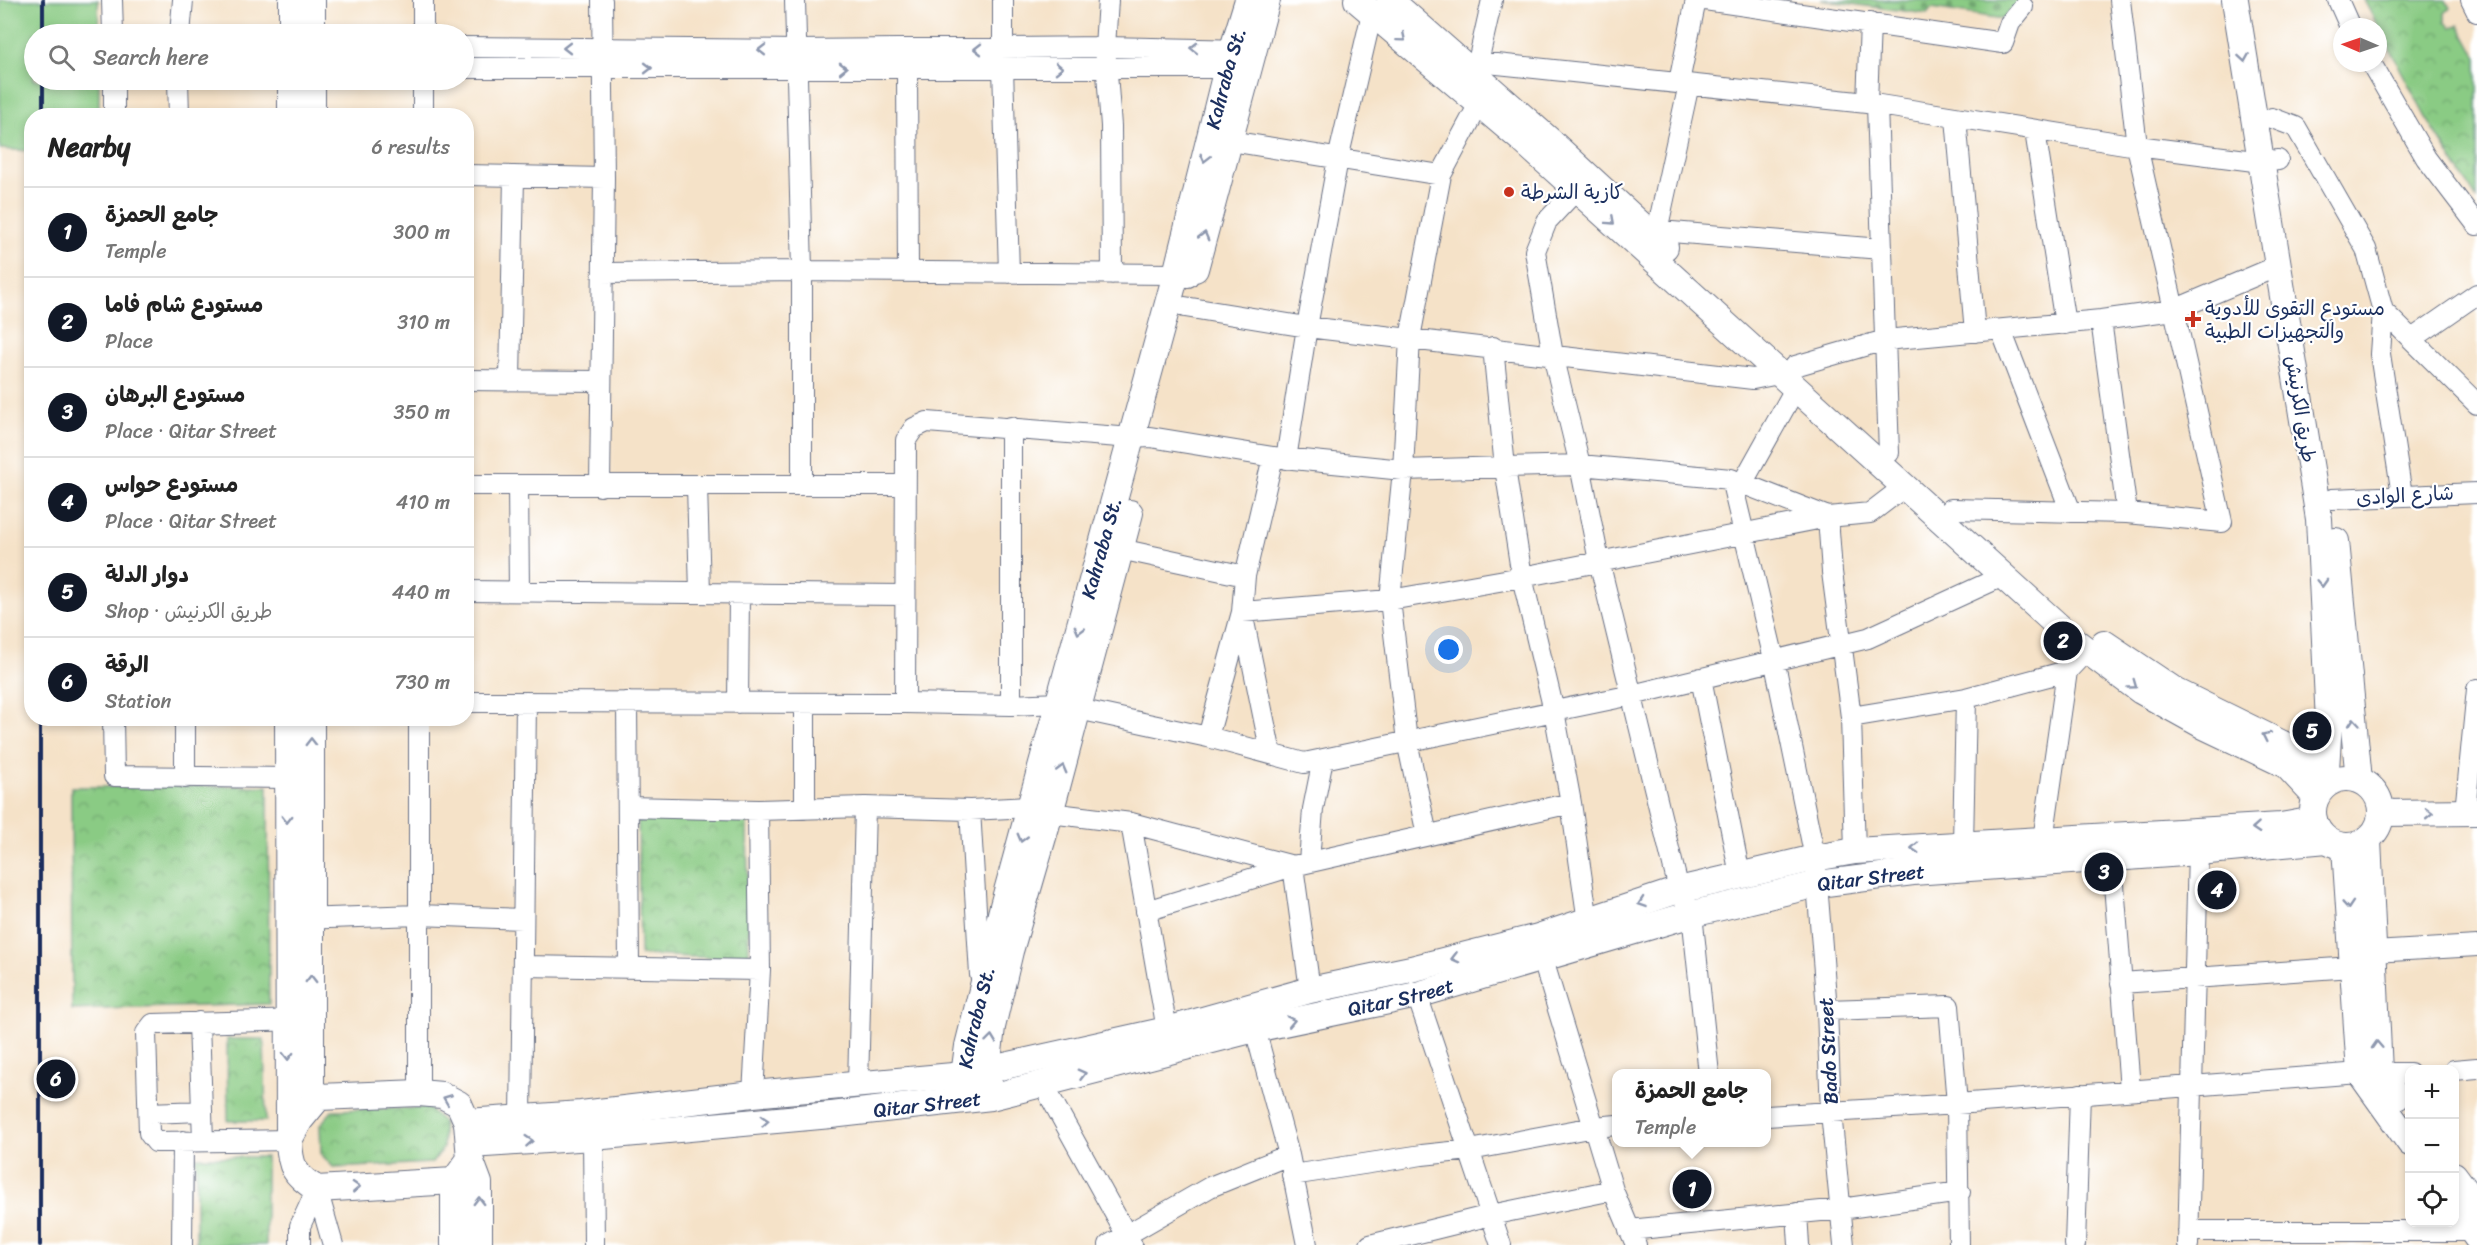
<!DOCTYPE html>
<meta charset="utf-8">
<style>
:root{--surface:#fff;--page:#f6f6f6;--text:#222;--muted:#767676;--line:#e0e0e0;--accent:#111827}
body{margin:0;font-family:Sriracha,"Playpen Sans Arabic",sans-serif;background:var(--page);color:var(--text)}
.controls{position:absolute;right:18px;bottom:18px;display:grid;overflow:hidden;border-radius:12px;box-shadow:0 3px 9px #0003}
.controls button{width:54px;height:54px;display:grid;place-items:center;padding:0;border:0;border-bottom:2px solid var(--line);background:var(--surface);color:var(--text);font:30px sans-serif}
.compass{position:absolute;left:2333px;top:18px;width:54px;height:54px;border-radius:50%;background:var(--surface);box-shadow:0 3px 9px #0003;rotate:272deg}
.you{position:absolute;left:1449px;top:650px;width:21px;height:21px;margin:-15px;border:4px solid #fff;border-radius:50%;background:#1a73e8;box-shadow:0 0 0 9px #1a73e833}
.badge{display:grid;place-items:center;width:39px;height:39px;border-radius:50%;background:var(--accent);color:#fff;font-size:20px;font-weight:700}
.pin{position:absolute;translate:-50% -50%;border:3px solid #fff;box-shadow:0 2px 6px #0006}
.popup{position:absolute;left:1612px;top:1069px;width:159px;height:78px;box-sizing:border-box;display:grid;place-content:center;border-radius:12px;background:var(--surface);filter:drop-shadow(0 2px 4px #0005);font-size:20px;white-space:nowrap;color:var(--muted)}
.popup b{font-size:22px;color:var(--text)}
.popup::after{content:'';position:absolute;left:50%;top:100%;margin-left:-12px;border:12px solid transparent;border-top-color:var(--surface)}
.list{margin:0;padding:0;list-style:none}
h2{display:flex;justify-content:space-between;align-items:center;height:78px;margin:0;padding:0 24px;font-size:26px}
h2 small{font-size:20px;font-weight:400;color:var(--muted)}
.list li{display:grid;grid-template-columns:39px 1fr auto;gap:18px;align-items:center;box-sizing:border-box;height:90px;padding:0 24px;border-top:2px solid var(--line)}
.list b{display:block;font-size:22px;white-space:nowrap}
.list p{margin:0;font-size:20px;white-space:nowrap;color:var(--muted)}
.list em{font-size:20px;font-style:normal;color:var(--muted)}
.icon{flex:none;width:33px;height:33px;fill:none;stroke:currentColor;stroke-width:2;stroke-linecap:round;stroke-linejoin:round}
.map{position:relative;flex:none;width:2477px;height:1245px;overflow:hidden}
.search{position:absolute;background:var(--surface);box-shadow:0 3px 9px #0003;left:24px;top:24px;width:450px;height:66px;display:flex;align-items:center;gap:15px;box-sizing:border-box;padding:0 21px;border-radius:33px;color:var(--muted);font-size:22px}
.panel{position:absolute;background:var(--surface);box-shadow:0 3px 9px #0003;left:24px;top:108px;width:450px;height:618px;border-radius:24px}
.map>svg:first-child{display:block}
.grass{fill:#8acb84;stroke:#527d71;stroke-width:1.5}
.cemetery{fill:url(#cemetery-stones);stroke:#527d71;stroke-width:1.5}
.park{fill:url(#park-crowns);stroke:#527d71;stroke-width:1.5}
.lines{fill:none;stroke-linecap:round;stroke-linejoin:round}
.minor-casing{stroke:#676e83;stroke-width:22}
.major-casing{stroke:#676e83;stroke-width:28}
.minor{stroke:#fff;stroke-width:20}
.major{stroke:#fff;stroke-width:26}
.rail{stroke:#1b2f5e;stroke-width:4}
.oneway{stroke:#8d97ae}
.poi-dot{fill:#c8321e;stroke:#fff;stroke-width:2}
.labels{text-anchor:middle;stroke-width:4.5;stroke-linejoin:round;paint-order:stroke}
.street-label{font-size:20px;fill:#1b2f5e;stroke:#fff}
.poi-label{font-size:20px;fill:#1b2f5e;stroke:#fff;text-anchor:start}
</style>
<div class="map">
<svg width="2477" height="1245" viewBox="0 0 2477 1245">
<defs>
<pattern id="cemetery-stones" width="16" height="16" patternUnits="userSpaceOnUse" patternTransform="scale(1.5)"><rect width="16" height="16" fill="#8acb84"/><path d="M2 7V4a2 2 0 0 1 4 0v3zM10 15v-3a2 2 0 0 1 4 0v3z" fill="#70a56f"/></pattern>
<pattern id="park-crowns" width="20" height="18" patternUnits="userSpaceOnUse" patternTransform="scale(1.5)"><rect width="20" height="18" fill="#8acb84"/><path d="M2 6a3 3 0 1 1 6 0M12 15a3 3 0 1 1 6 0" fill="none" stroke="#70a56f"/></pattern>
</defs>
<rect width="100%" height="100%" fill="#fff"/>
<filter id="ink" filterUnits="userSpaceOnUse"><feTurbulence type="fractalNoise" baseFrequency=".0167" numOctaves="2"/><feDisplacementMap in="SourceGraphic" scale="12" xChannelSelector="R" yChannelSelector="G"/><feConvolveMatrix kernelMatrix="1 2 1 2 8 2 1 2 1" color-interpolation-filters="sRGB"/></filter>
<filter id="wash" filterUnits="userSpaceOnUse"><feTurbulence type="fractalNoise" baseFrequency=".008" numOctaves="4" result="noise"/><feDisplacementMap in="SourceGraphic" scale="24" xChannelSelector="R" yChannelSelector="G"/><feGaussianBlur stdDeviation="1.35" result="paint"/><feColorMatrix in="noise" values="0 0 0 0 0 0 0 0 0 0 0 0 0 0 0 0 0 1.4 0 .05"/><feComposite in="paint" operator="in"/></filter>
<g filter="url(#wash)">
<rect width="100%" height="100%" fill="#f5e2c8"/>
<!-- grass -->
<path class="grass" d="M 0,0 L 98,0 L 99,34 L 34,34 L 34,80 L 99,80 L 99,115 L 32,116 L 31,151 L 0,149 Z"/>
<!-- cemetery -->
<path class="cemetery" d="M 1821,0 L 2021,0 L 2003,19 L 1932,8 L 1927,14 Z"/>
<!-- park -->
<path class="park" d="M 2364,0 L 2446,0 L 2450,8 L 2445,13 L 2445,22 L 2451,27 L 2459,25 L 2477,58 L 2477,199 L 2425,116 Z
M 268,786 L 269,1004 L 72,1010 L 71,787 Z
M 638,817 L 747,820 L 749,959 L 640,955 Z
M 227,1039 L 264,1039 L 266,1121 L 228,1121 Z
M 428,1108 L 443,1122 L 443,1148 L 432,1163 L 334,1168 L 321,1154 L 320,1125 L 333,1110 Z
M 196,1157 L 266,1157 L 266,1245 L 196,1245 Z"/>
</g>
<g filter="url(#ink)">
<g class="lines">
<!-- minor casing -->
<g class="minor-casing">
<path id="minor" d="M 112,0 L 113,34
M 423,0 L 423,34
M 795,0 L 802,271 L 802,485
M 1003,0 L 1003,67 L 1009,273
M 1108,0 L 1105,47 L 1111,126 L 1112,274
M 1705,0 L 2003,43 L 2010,23 L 2023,7
M 2338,0 L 2350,27
M 2471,0 L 2477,12
M 180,34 L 183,0
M 464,47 L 797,50 L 1105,47 L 1246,50
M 1478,62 L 1492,0
M 2371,63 L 2426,158 L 2477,225
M 907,67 L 908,272
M 464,68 L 1227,68 L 1241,70
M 1457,74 L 1466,66 L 1478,62 L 1867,103 L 2137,146 L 2262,162 L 2278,160
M 178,80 L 179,116
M 423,80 L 423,116
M 1679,82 L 1696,0
M 1867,103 L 1870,23
M 1877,105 L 1889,453
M 114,116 L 114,80
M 1956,118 L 1975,332
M 2272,118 L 2296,127 L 2366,249 L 2383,311 L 2477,404
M 2035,131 L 2065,324
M 1230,141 L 1441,175
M 466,175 L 604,178
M 1576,190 L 1547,221 L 1535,251 L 1553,355 L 1580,465 L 1599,561 L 1679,890 L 1692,914 L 1709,1074
M 1647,230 L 1881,249
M 1657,231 L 1689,84
M 603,273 L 802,271 L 1176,274 L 1188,277
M 1185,307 L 1307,327 L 1753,379 L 1779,374
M 2383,311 L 2380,354 L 2402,495
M 2101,320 L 2127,513
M 2001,330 L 2071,512
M 2412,339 L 2477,294
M 1493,347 L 1505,468 L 1522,577 L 1554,711 L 1571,803 L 1588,922
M 1795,366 L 1885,340 L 2101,320 L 2174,310 L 2278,266
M 466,380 L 601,381
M 510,380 L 514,176
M 1286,459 L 1307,327 L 1338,159 L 1372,13
M 1731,479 L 1774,659 L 1815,858 L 1827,1010 L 1831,1112 L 1844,1245
M 1742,484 L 1795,389
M 466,485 L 905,485
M 518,485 L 519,591
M 697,485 L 700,593
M 600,486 L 604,178 L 602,0
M 2332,499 L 2477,493
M 1951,509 L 2127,513 L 2222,522 L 2137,146 L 2120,0
M 1120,549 L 1245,576
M 466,591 L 905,595
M 1701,678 L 1740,875
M 466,702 L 905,703 L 1011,705 L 1059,703 L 1078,709 L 1208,737 L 1304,763 L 1632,695 L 1868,638 L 2003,576
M 627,702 L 629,968
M 738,703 L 739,594
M 805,703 L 805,809
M 905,703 L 906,440 L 914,428 L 927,422 L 1132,438 L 1150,437 L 1273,457 L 1403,470 L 1580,465 L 1731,479 L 1828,517 L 1832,572 L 1851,717 L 1855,851
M 1011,705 L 1011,427
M 1851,717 L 1966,698 L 2067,671 L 2087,650
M 113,718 L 114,776 L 287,778
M 185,718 L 185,778
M 1208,737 L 1242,612 L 1390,600 L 1522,577 L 1828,517 L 1870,513 L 1904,487
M 1271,754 L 1242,612 L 1245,576 L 1273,457
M 628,807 L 758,810 L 865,807 L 970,810 L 1030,807 L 1050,813 L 1131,823 L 1293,866 L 1310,990
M 970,810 L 980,975
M 2465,812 L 2477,689
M 1131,823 L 1167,1030
M 1427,835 L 1407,741 L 1390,600 L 1403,470 L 1410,338 L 1441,175 L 1479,104 L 1489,95
M 2043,840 L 2067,671
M 1963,845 L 1966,698
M 2112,859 L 2130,1089
M 1309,862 L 1313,809 L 1323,759
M 1146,911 L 1293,866 L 1571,803
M 299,919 L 419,915 L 523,919
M 2373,952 L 2477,946
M 1543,960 L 1613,1190 L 1636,1245
M 523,966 L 760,970
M 2121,983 L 2352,967
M 1417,995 L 1501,1245
M 1827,1010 L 1949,1006 L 1957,1104 L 1959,1245
M 199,1022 L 203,1141
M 1255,1029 L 1289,1155 L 1307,1245
M 2454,1070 L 2477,1068
M 1043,1084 L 1132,1245
M 858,1086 L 865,807
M 419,1093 L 419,718
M 753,1094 L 760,970 L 758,810
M 149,1113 L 202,1111
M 1767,1116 L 1957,1104 L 2360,1073 L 2410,1073
M 521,1118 L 526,702
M 593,1137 L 594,1245
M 289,1140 L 156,1142 L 149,1133 L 146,1033 L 153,1024 L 302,1020
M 1292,1175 L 1422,1155 L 1470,1150 L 1594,1127 L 1617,1125
M 317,1189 L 333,1245
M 1797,1213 L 1799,1245
M 1629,1230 L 1841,1209 L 1960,1192
M 2188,1231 L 2472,1231
M 182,1245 L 183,1141
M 300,1245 L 300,1226 L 317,1189
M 1109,1245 L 1210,1187 L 1289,1155
M 1370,1245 L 1491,1215 L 1613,1190
M 2075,1245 L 2080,1094
M 2188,1245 L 2198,852"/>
</g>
<!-- major casing -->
<g class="major-casing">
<g id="major">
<path d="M 312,0 L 312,34"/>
<path d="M 1357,0 L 1521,139 L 2077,643 L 2141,691 L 2204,726 L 2286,765 L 2316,797"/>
<path d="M 1390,0 L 1549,140 L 1665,247"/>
<path d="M 2235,0 L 2319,519 L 2329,722 L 2325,785"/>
<path d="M 292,34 L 292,0"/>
<path d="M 312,80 L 312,116"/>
<path d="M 291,116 L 291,80"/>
<path d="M 1195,269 L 1267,0"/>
<path d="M 2336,541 L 2359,780"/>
<path d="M 2104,643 L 2177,692 L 2295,750 L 2313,764 L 2325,785"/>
<path d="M 288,718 L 289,1140 C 290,1167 294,1175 317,1189 L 454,1181 L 470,1159 L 467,1122 L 459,1104 L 442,1095 L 419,1093 L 319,1097 L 300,1120 L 289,1140"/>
<path d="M 311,718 L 311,1088 L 319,1097"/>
<circle cx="2347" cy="812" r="34"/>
<path d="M 2382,813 L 2477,812"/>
<path d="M 2368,840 L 2379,1072 L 2397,1097"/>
<path d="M 2345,847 L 2360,1073 L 2410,1143"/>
<path d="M 989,1084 L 987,1069 L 992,1027 L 1010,951 L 1050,813 L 1130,513"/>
<path id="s1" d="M 966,1090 L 964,1075 L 968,1046 L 1003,906 L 1176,274 L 1227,68 L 1248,0"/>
<path d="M 467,1122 L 581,1114 L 753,1094 L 964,1075 L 1167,1030 L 1310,990 L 1411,969 L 1538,937 L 1679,890 L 1815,858 L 1855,851 L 2281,826 L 2314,820"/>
<path id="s2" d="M 470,1145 L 593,1137 L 831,1115 L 991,1097 L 1255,1029 L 1417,995 L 1692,914 L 1818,884 L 1913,872 L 2198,852 L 2327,840"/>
<path d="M 470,1159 L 479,1183 L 479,1245"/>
<path d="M 2454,1175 L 2477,1206"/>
<path d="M 454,1181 L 454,1245"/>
<path d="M 2454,1206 L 2477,1238"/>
</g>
</g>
<!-- minor -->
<use href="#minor" class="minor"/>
<!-- major -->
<use href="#major" class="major"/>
<!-- rail -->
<path class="rail" d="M 43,34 L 43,0
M 43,116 L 43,80
M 40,1245 L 40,718"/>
</g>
<!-- one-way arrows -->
<defs><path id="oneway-chevron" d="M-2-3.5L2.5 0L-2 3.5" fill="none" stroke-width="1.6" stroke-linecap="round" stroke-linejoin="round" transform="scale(1.5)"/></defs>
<g class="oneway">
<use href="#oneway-chevron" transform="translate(1402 38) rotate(40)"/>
<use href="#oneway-chevron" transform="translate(567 48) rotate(-180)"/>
<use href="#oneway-chevron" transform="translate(1194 48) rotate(-179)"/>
<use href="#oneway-chevron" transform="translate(978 49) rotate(180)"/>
<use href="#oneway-chevron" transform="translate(762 50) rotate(-179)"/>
<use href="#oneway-chevron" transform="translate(2244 58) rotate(81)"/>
<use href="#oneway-chevron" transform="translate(648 68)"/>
<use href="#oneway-chevron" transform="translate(843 68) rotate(-1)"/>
<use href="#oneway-chevron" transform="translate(1059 68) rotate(1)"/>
<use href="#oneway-chevron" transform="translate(1205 158) rotate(104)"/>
<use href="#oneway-chevron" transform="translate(1611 221) rotate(42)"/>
<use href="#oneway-chevron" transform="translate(1204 236) rotate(-75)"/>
<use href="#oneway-chevron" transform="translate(2322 583) rotate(87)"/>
<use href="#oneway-chevron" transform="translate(1079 630) rotate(105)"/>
<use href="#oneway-chevron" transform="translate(2133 685) rotate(36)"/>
<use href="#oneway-chevron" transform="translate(2354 722) rotate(-95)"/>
<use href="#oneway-chevron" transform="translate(2266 736) rotate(-154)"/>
<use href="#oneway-chevron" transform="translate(311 742) rotate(-90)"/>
<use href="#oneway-chevron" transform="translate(1062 769) rotate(-75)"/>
<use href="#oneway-chevron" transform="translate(2429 813) rotate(-1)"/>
<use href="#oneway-chevron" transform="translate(287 819) rotate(90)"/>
<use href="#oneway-chevron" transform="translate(2256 828) rotate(176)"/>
<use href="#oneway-chevron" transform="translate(1022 838) rotate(105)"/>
<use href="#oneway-chevron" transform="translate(1915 848) rotate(177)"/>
<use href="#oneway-chevron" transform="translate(1642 903) rotate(161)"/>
<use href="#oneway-chevron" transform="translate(2348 905) rotate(86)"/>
<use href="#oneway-chevron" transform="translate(1455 958) rotate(166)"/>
<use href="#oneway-chevron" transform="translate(311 979) rotate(-90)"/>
<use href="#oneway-chevron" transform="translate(1291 1021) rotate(-12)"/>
<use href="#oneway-chevron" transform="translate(991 1039) rotate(-83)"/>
<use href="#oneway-chevron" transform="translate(2377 1045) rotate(-93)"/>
<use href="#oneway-chevron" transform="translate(288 1056) rotate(89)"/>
<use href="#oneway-chevron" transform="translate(1082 1074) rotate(-15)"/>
<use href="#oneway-chevron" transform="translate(447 1099) rotate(-158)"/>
<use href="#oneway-chevron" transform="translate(765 1121) rotate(-5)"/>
<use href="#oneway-chevron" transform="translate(529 1141) rotate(-4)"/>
<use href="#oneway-chevron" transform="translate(356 1187) rotate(-3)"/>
<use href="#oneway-chevron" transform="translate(479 1201) rotate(-90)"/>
</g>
</g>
<!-- markers -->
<g class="poi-dot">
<circle cx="1509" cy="192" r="6"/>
<path d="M2190 310h6v6h6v6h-6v6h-6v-6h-6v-6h6z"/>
</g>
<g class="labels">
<!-- street labels -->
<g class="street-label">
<text dy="7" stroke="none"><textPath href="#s1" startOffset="1046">Kahraba St.</textPath></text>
<text transform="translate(2301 409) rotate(81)" y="7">طريق الكرنيش</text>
<text transform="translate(2405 495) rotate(-3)" y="7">شارع الوادى</text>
<text dy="7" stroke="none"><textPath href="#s1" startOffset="560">Kahraba St.</textPath></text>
<text dy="7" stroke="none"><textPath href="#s2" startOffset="1431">Qitar Street</textPath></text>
<text dy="7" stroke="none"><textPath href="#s2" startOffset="945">Qitar Street</textPath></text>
<text dy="7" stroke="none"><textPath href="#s1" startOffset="74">Kahraba St.</textPath></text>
<text transform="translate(1828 1051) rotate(-93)" y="7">Bado Street</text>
<text dy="7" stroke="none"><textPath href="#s2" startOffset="459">Qitar Street</textPath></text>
</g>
<!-- poi labels -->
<g class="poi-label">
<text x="1521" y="199">كازية الشرطة</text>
<text x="2205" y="315">مستودع التقوى للأدوية<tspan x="2205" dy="23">والتجهيزات الطبية</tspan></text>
</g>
</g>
</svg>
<div class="controls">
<button>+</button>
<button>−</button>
<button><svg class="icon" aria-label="locate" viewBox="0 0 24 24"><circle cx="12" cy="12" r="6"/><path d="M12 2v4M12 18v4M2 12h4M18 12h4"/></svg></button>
</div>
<svg class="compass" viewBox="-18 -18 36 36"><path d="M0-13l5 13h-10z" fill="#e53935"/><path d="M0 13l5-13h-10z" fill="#767676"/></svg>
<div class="you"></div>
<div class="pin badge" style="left:1692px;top:1189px">1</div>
<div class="popup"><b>جامع الحمزة</b>Temple</div>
<div class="pin badge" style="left:2063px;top:641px">2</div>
<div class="pin badge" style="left:2104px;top:872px">3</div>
<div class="pin badge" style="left:2217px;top:890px">4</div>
<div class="pin badge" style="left:2312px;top:731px">5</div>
<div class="pin badge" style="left:56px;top:1079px">6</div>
<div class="search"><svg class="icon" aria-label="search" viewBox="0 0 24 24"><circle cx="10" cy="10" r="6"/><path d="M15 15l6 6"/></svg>Search here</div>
<section class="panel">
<h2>Nearby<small>6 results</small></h2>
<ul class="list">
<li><span class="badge">1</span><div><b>جامع الحمزة</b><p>Temple</p></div><em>300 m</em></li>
<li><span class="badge">2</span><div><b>مستودع شام فاما</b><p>Place</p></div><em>310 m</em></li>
<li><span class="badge">3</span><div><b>مستودع البرهان</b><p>Place · Qitar Street</p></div><em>350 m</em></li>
<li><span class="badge">4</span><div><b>مستودع حواس</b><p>Place · Qitar Street</p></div><em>410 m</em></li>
<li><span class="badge">5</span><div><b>دوار الدلة</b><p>Shop · طريق الكرنيش</p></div><em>440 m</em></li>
<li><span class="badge">6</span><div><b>الرقة</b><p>Station</p></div><em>730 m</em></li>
</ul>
</section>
</div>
